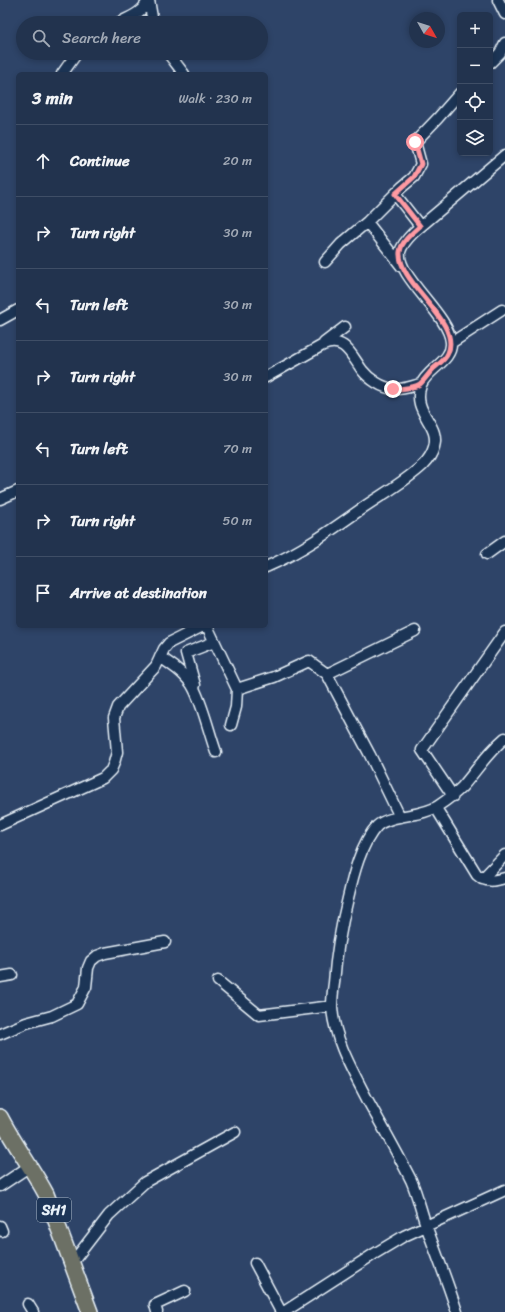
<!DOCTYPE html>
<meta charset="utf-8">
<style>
:root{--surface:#22334e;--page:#2a3b55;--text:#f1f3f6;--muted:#a2aab6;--line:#3f4e66}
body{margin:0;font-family:Sriracha,sans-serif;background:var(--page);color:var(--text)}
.controls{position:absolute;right:12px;top:12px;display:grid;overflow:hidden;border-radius:6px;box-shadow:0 2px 6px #0003}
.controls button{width:36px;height:36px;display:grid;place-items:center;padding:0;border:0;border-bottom:1px solid var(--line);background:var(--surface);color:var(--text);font:20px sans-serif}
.compass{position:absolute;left:409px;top:12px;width:36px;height:36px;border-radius:50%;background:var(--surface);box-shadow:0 2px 6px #0003;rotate:129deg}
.stop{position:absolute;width:12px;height:12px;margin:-9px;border:3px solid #ff9aa2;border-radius:50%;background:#fff}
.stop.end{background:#ff9aa2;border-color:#fff;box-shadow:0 1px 4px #0008}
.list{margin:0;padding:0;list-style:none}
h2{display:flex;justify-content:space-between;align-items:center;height:52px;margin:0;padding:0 16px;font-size:17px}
h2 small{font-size:13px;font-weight:400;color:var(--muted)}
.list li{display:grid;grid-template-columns:26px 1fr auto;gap:12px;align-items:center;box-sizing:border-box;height:72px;padding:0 16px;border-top:1px solid var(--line)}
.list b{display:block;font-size:15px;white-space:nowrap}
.list em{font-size:13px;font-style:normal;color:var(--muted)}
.icon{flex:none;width:22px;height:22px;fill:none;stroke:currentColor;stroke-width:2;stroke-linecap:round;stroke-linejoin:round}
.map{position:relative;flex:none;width:505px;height:1312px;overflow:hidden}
.search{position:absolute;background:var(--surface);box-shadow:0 2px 6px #0003;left:16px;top:16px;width:252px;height:44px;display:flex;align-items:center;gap:10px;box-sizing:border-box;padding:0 14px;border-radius:22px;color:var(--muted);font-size:15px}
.panel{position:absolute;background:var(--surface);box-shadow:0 2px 6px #0003;left:16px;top:72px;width:252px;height:556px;border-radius:6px}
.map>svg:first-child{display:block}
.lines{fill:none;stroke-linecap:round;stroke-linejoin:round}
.street-casing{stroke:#e8f1f8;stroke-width:13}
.primary-casing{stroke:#e8f1f8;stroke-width:18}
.street{stroke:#1d3557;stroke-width:10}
.primary{stroke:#6c7065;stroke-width:15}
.route{stroke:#ff9aa2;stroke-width:5}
.labels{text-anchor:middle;stroke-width:3;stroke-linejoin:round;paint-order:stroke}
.shield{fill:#1d3557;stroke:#abb9c8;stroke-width:1}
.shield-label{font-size:14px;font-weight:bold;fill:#e8f1f8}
</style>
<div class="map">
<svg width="505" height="1312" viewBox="0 0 505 1312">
<rect width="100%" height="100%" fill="#2e4468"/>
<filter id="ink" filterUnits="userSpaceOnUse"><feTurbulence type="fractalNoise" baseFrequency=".025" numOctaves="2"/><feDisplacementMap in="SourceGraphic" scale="8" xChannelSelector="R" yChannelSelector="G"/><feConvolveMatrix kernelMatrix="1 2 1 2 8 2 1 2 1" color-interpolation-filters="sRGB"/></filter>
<g filter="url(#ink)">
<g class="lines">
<!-- street casing -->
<g class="street-casing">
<path id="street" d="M 149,0 L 153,23
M 498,0 L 505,14
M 118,23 C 130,17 143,13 148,0
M 168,53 L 184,74
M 490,63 L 500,53 L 505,43
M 62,74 L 77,53
M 395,194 L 420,226
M 367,222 L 402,267
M 325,262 L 341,244 L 367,222 L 402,187 L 414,177 L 421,164 L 415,142 L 438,118 L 460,93
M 0,320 L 18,310
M 324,343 L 345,327
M 451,343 L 502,310
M 266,377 L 323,345 C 345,336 351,355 362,370 C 369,379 382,388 394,389 C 403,390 412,386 421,384
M 0,499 L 18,491
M 487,554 L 505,541
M 266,567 C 301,552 333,529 364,507 C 383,494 406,481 423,465 C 428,460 432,454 434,447 C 441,424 411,413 421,385 C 427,369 453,361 451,342 C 449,315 396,276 400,252 C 402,244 409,237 414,232 L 505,155
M 207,626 L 237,689 L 274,677 L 309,661 L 327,674 L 370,755 L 400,817
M 160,657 C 172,665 184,673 192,685 C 202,701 209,733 216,752
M 327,674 L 415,631
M 195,685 L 186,653 L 214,642
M 231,725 L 236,707 L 237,689
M 453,796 L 422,750 L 505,632
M 436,808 L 477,875 C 486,883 494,881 505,878
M 0,825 L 103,778 L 111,770 L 114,763 L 117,752 L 114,718 L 118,707 L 156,666 L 164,649 L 169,643 L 203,626
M 482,879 L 505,855
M 0,977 L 12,975
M 218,981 L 259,1015 L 332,1006
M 0,1034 L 26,1023 L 52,1016 L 77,1004 L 86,987 L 88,968 L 91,961 L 97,956 L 105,953 L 165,942
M 0,1186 L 30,1166
M 0,1226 L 2,1231
M 72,1263 L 109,1215 L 145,1182 L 235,1132
M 255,1263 L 281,1312
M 28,1304 L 33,1312
M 157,1312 L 155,1305 L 185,1291
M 284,1312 L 374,1254 L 404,1236 L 505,1190
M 457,1312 C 448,1283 437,1256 427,1228 C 421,1212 418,1196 411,1180 C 397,1152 382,1126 367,1099 C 352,1070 334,1039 332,1007 C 332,999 333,990 334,983 C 336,954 341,926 348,898 C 353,876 361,843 377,826 C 390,814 422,817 438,806 C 447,800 455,794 462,787 C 477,770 486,754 505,738"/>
</g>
<!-- primary casing -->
<g class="primary-casing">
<path id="primary" d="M 0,1117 C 14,1144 32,1168 46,1194 L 90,1312"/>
</g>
<!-- street -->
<use href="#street" class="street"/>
<!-- primary -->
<use href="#primary" class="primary"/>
</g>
</g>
<g class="lines" filter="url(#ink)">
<!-- route -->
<path class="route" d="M 393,389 C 400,389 418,388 422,382 C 426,378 429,373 434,368 C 439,364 446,359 448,353 C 462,321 397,283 400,252 C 401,242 412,233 420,226 L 395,194 L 414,177 L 421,164 L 415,142"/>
</g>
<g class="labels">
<!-- shield labels -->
<rect class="shield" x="37" y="1198" width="34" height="24" rx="3"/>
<g class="shield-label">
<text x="54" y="1215">SH1</text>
</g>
</g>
</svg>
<div class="controls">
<button>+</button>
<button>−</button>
<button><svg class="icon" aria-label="locate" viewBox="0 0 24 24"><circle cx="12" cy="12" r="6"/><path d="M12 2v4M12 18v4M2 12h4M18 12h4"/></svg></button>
<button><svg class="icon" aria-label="layers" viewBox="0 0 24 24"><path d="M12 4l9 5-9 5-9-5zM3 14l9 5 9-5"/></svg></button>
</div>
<svg class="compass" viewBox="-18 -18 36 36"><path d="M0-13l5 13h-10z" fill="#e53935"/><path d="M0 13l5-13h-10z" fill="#a2aab6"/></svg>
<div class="stop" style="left:415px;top:142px"></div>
<div class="stop end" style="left:393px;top:389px"></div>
<div class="search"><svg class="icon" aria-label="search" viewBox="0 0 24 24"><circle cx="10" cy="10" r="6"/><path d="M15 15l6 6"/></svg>Search here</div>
<section class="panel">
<h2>3 min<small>Walk · 230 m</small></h2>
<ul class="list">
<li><svg class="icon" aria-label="ahead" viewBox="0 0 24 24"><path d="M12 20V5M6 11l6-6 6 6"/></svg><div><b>Continue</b></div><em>20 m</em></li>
<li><svg class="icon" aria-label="right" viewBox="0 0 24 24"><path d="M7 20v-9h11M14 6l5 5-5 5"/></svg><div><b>Turn right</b></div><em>30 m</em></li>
<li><svg class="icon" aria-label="left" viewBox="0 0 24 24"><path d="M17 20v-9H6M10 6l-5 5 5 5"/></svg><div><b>Turn left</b></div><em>30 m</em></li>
<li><svg class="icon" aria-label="right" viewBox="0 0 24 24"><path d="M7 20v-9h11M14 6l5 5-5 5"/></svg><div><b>Turn right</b></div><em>30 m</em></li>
<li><svg class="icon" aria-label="left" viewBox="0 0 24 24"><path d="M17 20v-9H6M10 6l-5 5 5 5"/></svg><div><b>Turn left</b></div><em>70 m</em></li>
<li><svg class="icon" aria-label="right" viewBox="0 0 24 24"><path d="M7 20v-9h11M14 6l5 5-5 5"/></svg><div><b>Turn right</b></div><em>50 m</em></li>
<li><svg class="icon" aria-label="arrive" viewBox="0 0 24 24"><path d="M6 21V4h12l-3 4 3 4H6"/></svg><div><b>Arrive at destination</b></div></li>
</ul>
</section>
</div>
